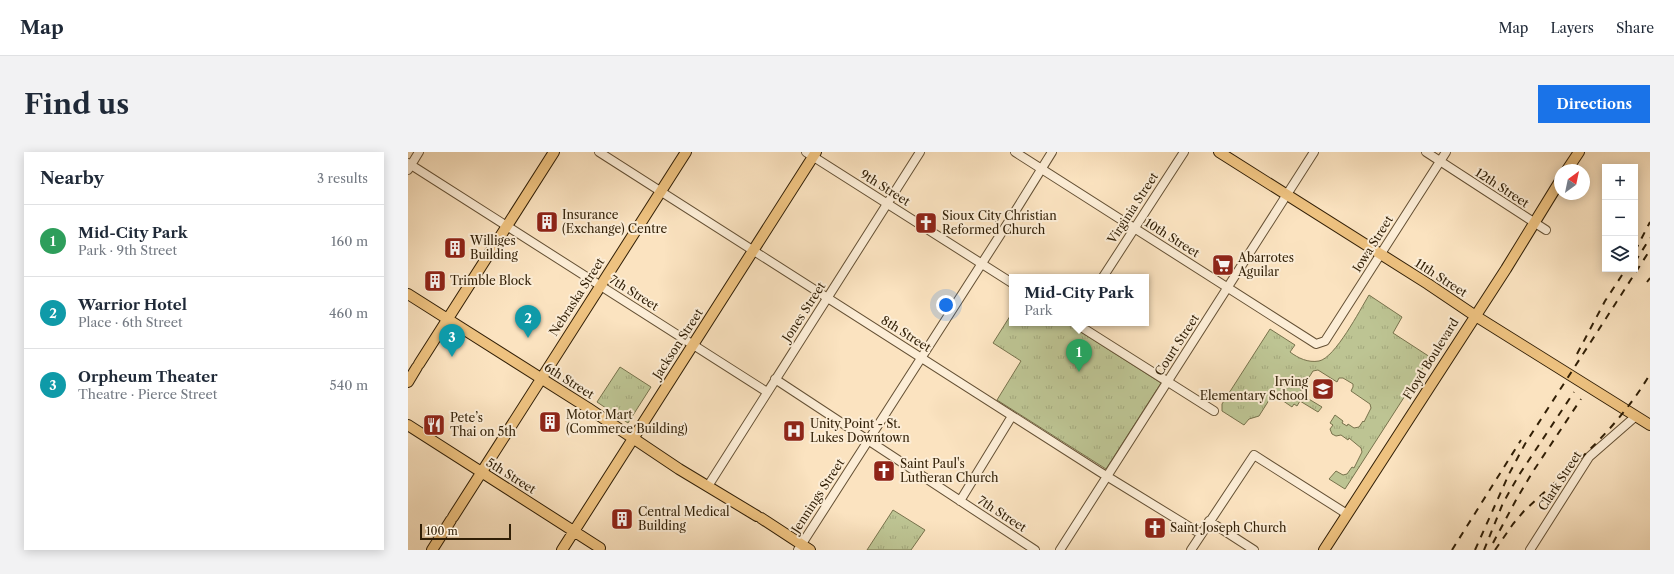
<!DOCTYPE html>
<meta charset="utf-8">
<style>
:root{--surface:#fff;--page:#f2f2f3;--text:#1f2937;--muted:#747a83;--line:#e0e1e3;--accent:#1a73e8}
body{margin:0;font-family:"Libre Caslon Text",serif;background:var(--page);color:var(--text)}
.controls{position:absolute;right:12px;top:12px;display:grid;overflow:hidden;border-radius:0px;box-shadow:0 2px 10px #0003}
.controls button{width:36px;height:36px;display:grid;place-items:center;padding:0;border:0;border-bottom:1px solid var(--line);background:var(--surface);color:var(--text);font:20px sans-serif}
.compass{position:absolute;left:1146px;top:12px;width:36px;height:36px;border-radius:50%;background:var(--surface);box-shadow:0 2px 10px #0003;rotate:33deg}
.scale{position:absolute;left:12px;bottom:10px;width:91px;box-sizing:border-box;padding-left:4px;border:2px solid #311f06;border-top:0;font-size:11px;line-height:14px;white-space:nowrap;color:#311f06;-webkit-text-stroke:3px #fcedd6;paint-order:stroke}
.you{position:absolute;left:538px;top:153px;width:14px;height:14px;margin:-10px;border:3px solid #fff;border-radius:50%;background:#1a73e8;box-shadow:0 0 0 6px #1a73e833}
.badge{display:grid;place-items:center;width:26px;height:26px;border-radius:50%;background:var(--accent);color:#fff;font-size:13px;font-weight:700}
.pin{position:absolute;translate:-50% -33px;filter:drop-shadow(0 1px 2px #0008)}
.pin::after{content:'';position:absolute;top:21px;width:14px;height:12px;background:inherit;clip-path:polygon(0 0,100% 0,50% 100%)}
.popup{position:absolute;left:601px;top:122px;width:140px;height:52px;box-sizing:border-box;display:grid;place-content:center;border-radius:0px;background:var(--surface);filter:drop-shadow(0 1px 3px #0005);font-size:13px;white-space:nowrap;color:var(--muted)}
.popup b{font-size:15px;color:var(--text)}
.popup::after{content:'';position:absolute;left:50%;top:100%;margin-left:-8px;border:8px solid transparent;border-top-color:var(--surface)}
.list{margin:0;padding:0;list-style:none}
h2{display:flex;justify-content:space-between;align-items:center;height:52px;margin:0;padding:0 16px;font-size:17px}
h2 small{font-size:13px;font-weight:400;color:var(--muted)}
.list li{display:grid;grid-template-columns:26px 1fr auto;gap:12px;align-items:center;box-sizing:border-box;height:72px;padding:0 16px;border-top:1px solid var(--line)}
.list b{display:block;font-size:15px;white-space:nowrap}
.list p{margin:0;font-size:13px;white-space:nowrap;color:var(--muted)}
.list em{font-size:13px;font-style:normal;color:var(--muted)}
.icon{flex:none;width:22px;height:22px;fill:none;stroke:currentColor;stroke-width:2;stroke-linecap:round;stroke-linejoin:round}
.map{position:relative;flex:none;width:1242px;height:398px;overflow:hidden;border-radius:0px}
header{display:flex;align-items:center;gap:24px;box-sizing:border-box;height:56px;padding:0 20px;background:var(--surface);border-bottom:1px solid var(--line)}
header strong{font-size:19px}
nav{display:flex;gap:22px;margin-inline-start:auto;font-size:14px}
.intro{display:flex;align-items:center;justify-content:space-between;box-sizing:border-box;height:96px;padding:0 24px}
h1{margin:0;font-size:28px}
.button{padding:10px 18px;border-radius:0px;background:var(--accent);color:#fff;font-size:14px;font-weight:700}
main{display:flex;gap:24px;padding:0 24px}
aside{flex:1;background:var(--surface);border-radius:0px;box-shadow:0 2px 10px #0003}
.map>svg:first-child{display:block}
.park{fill:url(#park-tufts);stroke:#77724c}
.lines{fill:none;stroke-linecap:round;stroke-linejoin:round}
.minor-casing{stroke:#645034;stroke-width:10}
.major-casing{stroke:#311f06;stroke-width:12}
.minor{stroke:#fcedd6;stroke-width:8}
.major{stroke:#eec280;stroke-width:10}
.rail{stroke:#311f06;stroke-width:2;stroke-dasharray:7 7;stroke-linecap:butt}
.labels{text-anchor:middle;stroke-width:4;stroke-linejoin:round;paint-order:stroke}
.street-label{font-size:12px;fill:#311f06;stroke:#fcedd6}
.poi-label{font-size:12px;fill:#311f06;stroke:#fcedd6;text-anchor:start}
</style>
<header>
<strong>Map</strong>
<nav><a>Map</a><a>Layers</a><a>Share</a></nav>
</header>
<div class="intro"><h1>Find us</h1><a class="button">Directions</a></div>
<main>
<aside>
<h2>Nearby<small>3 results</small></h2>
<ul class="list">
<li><span class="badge" style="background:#2e9e5b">1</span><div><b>Mid-City Park</b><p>Park · 9th Street</p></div><em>160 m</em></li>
<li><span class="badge" style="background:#0f9aa8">2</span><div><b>Warrior Hotel</b><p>Place · 6th Street</p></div><em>460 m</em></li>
<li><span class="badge" style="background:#0f9aa8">3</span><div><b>Orpheum Theater</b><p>Theatre · Pierce Street</p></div><em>540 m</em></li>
</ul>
</aside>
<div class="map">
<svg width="1242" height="398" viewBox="0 0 1242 398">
<defs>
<pattern id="park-tufts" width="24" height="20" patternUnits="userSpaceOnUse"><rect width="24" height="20" fill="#bdc493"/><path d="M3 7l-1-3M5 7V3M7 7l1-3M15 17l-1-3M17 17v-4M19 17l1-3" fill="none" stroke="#a3a87d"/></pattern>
</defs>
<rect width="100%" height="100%" fill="#fbe3c0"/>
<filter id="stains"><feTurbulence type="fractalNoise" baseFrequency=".005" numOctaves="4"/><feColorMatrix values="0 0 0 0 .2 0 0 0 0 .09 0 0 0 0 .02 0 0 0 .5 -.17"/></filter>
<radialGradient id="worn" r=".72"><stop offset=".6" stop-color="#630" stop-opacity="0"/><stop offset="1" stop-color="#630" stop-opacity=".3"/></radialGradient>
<!-- park -->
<path class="park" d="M 961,143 L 994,165 L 985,181 L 1022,205 L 937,337 L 921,327 L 928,319 L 935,323 L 939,322 L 944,315 L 946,316 L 954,300 L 953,296 L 941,286 L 940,288 L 933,283 L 928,284 L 924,282 L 922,277 L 925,273 L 922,271 L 927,263 L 935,269 L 934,271 L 939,274 L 940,272 L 946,276 L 951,275 L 955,269 L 956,270 L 963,256 L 962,252 L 943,239 L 945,235 L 945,232 L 935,226 L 931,226 L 929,230 L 910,218 L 905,219 L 893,238 L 894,243 L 914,255 L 910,260 L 892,249 L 889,254 L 886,252 L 884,255 L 868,244 L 863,245 L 851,264 L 841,267 L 836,273 L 814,259 L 814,252 L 862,177 L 887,193 L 882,200 C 890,206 900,211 911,209 C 927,206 952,158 961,143 Z
M 604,161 L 604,171 L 659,171 L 753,231 L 698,317 L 589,248 L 613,209 L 585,191 Z
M 212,215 L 243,235 L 220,271 L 189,250 Z
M 485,358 L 517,378 L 503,398 L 459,398 Z"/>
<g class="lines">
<!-- minor casing -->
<g class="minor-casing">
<path id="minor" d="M 191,0 L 692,320 L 793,382
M 398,0 L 604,131
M 607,0 L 908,192 L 917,189 L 1038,0
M 1018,0 L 1138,78
M 0,11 L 359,240
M 0,18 L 11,0
M 695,125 L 776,0
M 667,171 L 806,259
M 367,227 L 627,398
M 300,334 L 512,0
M 552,349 L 604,264
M 801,369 L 846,398
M 390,398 L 603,66 L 644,0
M 652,398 L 906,0
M 783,398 L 846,303 L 939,362
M 1122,398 L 1181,305 L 1228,264"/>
</g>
<!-- major casing -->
<g class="major-casing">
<path id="major" d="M 811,0 L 1020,132 L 1066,163 L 1242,273
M 1159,18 L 1171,0
M 0,142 L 180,256 L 271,317 L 349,364
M 11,212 L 146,0
M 0,230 L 9,215
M 0,273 L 192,396
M 45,365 L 278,0
M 353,366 L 402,398
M 24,398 L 43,368
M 154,398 L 408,0
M 916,398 L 1098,117 L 1152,29"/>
</g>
<!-- minor -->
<use href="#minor" class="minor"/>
<!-- major -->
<use href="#major" class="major"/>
<!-- rail -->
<path class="rail" d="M 1227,99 L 1242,70
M 1227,110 L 1242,86
M 1239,130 L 1242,126
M 1169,202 L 1197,149 L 1218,117
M 1085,391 L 1108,348 L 1124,321 L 1173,247
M 1044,398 L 1113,288
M 1067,398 L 1101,322 L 1117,292 L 1242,98
M 1076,398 L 1095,351 L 1111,323 L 1166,240
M 1087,398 L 1105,372 L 1116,359 C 1162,316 1210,277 1242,222"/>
</g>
<!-- icons -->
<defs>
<g id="building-square" transform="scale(1.15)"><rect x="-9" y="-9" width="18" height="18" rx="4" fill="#8f2418" stroke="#fcedd6"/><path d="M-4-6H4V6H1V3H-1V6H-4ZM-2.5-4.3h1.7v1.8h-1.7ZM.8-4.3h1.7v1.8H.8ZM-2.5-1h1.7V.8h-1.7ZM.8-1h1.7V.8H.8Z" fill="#fff"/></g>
<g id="church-square" transform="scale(1.15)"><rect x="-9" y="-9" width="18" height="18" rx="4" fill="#8f2418" stroke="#fcedd6"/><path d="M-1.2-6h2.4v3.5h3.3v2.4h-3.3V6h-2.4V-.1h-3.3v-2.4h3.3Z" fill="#fff"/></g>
<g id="supermarket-square" transform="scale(1.15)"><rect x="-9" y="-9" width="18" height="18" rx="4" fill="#8f2418" stroke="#fcedd6"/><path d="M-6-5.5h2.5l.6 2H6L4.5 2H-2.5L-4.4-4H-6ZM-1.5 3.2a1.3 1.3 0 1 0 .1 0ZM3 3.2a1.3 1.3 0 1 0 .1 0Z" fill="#fff"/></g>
<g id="school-square" transform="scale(1.15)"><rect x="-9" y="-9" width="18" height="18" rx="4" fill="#8f2418" stroke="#fcedd6"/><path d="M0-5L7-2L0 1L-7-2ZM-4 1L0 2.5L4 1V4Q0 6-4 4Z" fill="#fff"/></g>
<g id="restaurant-square" transform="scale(1.15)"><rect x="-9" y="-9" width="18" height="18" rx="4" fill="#8f2418" stroke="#fcedd6"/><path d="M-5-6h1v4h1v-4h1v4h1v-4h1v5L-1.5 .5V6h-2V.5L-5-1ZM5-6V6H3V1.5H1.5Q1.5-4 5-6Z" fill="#fff"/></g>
<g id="hospital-square" transform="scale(1.15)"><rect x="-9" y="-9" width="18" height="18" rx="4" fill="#8f2418" stroke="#fcedd6"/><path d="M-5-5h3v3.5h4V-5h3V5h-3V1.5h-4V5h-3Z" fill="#fff"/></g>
</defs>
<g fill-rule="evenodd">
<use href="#building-square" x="139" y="70"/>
<use href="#church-square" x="518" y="71"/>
<use href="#building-square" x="47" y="96"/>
<use href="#supermarket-square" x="815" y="113"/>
<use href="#building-square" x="27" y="129"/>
<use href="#school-square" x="915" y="237"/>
<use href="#building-square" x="142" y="270"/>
<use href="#restaurant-square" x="26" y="273"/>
<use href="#hospital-square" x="386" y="279"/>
<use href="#church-square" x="476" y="319"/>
<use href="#building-square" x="214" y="367"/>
<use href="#church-square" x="747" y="376"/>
</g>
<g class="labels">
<!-- street labels -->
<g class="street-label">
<text transform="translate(477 36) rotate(32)" y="4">9th Street</text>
<text transform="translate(1094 36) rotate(33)" y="4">12th Street</text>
<text transform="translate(725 56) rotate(-57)" y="4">Virginia Street</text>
<text transform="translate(764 86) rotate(32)" y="4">10th Street</text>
<text transform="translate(965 92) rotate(-58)" y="4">Iowa Street</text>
<text transform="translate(1033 126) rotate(33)" y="4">11th Street</text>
<text transform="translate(226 141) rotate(32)" y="4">7th Street</text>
<text transform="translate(169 145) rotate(-57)" y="4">Nebraska Street</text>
<text transform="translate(396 160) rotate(-57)" y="4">Jones Street</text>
<text transform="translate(498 182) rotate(32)" y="4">8th Street</text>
<text transform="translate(270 192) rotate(-57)" y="4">Jackson Street</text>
<text transform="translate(769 193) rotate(-57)" y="4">Court Street</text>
<text transform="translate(1023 207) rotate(-58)" y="4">Floyd Boulevard</text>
<text transform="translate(161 229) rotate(32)" y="4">6th Street</text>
<text transform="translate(103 324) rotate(32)" y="4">5th Street</text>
<text transform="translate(1152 329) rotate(-57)" y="4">Clark Street</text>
<text transform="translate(410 344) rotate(-57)" y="4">Jennings Street</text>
<text transform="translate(594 362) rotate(33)" y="4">7th Street</text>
</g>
<!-- poi labels -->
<g class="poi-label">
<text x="154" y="67">Insurance<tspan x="154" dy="14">(Exchange) Centre</tspan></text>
<text x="534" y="68">Sioux City Christian<tspan x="534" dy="14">Reformed Church</tspan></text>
<text x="62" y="93">Williges<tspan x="62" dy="14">Building</tspan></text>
<text x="830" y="110">Abarrotes<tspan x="830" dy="14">Aguilar</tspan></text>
<text x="42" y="133">Trimble Block</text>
<text x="900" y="234" text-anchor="end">Irving<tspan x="900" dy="14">Elementary School</tspan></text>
<text x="158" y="267">Motor Mart<tspan x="158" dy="14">(Commerce Building)</tspan></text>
<text x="42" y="270">Pete’s<tspan x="42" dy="14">Thai on 5th</tspan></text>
<text x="402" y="276">Unity Point - St.<tspan x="402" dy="14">Lukes Downtown</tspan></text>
<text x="492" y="316">Saint Paul's<tspan x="492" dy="14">Lutheran Church</tspan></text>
<text x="230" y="364">Central Medical<tspan x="230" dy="14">Building</tspan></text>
<text x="762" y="380">Saint Joseph Church</text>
</g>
</g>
<rect width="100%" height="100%" filter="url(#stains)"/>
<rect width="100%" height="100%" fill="url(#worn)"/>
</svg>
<div class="controls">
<button>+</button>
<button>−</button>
<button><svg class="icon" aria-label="layers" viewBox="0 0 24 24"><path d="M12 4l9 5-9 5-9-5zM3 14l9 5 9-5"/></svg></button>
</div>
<svg class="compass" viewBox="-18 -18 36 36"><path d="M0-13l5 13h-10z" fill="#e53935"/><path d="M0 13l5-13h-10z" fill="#747a83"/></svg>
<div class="scale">100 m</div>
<div class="you"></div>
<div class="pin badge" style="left:671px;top:220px;background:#2e9e5b">1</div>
<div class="popup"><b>Mid-City Park</b>Park</div>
<div class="pin badge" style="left:120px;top:186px;background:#0f9aa8">2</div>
<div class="pin badge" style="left:44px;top:205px;background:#0f9aa8">3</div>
</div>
</main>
